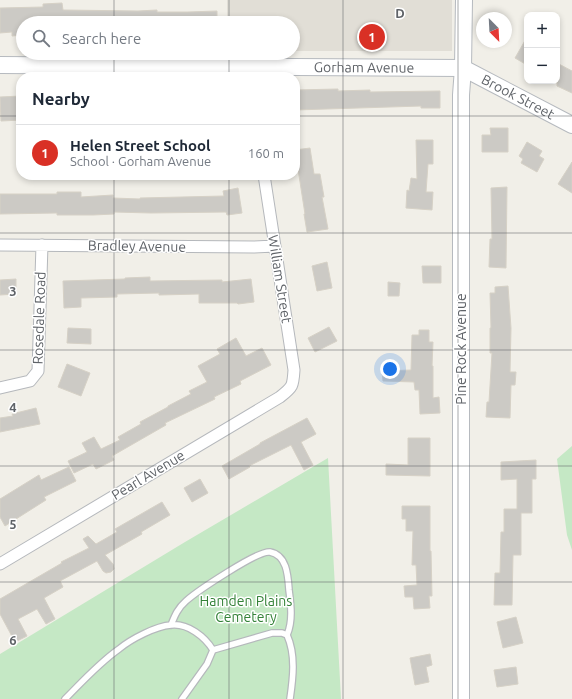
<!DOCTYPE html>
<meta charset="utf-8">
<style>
:root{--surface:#fff;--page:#f6f6f7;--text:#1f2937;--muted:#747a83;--line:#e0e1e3;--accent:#d93025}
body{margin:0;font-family:Ubuntu,sans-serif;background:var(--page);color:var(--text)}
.controls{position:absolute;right:12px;top:12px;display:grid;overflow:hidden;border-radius:8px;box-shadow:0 2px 6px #0003}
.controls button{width:36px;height:36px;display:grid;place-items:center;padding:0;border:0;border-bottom:1px solid var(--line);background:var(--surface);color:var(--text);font:20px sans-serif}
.compass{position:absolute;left:476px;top:12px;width:36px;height:36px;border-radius:50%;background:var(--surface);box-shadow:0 2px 6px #0003;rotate:156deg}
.you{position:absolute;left:390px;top:369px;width:14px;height:14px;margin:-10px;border:3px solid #fff;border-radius:50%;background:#1a73e8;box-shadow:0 0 0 6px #1a73e833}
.badge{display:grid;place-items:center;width:26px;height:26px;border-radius:50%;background:var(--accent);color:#fff;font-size:13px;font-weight:700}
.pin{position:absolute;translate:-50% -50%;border:2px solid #fff;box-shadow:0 1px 4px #0006}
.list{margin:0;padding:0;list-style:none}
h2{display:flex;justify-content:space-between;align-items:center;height:52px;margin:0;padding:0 16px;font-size:17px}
h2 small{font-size:13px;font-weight:400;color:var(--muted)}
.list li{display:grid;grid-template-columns:26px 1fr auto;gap:12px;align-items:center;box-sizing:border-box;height:56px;padding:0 16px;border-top:1px solid var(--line)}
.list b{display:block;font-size:15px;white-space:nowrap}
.list p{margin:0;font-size:13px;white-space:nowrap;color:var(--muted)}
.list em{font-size:13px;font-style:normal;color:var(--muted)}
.icon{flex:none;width:22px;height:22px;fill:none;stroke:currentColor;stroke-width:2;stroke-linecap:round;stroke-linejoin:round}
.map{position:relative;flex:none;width:572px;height:699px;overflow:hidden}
.search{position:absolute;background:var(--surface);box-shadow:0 2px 6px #0003;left:16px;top:16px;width:284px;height:44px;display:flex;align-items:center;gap:10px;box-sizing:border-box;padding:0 14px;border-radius:22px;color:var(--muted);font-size:15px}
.panel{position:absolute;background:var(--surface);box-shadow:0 2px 6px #0003;left:16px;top:72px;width:284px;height:108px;border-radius:16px}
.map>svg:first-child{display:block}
.education{fill:#e1ded6}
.green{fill:#c5e8c5}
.building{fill:#cccac5;stroke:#d6d1c6}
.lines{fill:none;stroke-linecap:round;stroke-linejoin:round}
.lane-casing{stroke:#b5b8bc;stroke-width:8}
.street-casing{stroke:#b5b8bc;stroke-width:13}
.secondary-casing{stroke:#b6babf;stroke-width:18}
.lane{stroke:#fff;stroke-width:5.5}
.street{stroke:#fff;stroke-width:11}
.secondary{stroke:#fff;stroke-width:16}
.grid{fill:none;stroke:#5f6368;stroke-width:1;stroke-opacity:0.55}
.labels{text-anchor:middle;stroke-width:3;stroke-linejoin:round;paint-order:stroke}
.street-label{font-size:14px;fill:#5f6368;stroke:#fff}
.park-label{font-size:14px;fill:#348238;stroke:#fff}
.grid-label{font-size:13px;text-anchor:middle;font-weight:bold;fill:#5f6368;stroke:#fff;stroke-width:3;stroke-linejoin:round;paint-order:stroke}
</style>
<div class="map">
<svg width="572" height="699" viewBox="0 0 572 699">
<rect width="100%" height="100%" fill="#f1efe8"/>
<!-- education -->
<path class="education" d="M 227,0 L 452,0 L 452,51 L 293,51 L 293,23 L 227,23 Z"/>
<!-- green -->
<path class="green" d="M 572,446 L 572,550 L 567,535 L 557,459 Z
M 328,458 L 341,699 L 0,699 L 0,654 L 185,542 Z"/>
<!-- building -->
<path class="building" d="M 62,3 L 63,10 L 138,11 L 157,10 L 157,12 L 188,12 L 217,11 L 217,23 L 23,23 L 23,35 L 12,36 L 12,32 L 0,33 L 0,8 L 43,7 L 43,4 Z
M 527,37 L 527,65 L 515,58 Z
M 557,63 L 572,71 L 572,93 L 557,86 Z
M 338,89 L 338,91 L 370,90 L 370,92 L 440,91 L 440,108 L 421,108 L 421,106 L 295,110 L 295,90 Z
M 21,96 L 21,120 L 1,121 L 0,97 Z
M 490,128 L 508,128 L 508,152 L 482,152 L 482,135 L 491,135 Z
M 416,140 L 433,140 L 433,164 L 428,164 L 426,192 L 433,192 L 432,210 L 406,208 L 407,190 L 409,191 L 411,178 L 417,179 Z
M 527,142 L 542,151 L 539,156 L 544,159 L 537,172 L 521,163 L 523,159 L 519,156 Z
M 310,148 L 314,174 L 320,174 L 324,197 L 322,197 L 328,229 L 307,232 L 304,214 L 305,214 L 295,150 Z
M 572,162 L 572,193 L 558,184 Z
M 507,187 L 506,268 L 489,267 L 490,239 L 492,239 L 491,188 Z
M 238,188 L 242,213 L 227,215 L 226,212 L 151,213 L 114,212 L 114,214 L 93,215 L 57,215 L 57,213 L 0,214 L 0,194 L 57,194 L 57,192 L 81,192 L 81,197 L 113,195 L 113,198 L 140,199 L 140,198 L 224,196 L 223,191 Z
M 327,262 L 332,288 L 317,291 L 312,266 Z
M 422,266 L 441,266 L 441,283 L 423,283 Z
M 150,277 L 150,281 L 222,280 L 222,282 L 251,279 L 254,302 L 238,304 L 237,303 L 199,303 L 199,294 L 159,295 L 159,293 L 117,294 L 117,297 L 81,298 L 81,307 L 64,308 L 63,281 L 125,279 L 125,278 Z
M 16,279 L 16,294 L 0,295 L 0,280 Z
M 388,282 L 400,283 L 399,296 L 388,296 Z
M 508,286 L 511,328 L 510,372 L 516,372 L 515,385 L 511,385 L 510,418 L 486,417 L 487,402 L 489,402 L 492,353 L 490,353 L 490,328 L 491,328 L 490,293 L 495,293 L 495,287 Z
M 329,327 L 337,341 L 315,352 L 308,338 Z
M 68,328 L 91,329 L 91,344 L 67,343 Z
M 419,330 L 429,330 L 429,342 L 433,342 L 432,366 L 433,366 L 433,398 L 439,397 L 440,413 L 420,414 L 419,390 L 415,390 L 414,382 L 383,381 L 382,371 L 411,370 L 412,335 L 419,335 Z
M 236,338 L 246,356 L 262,348 L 271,365 L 240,381 L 241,384 L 214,397 L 215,399 L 165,423 L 166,425 L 112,456 L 114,460 L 96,469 L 93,464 L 74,473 L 68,461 L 87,452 L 82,443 L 94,437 L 101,449 L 120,440 L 118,437 L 141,424 L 140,422 L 168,407 L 168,406 L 191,394 L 189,391 L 207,382 L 198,366 L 220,354 L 217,349 Z
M 67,364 L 90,373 L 81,396 L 58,387 Z
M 36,408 L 40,424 L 0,432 L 0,418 L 13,416 L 12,414 Z
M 307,418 L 316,434 L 301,442 L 313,465 L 304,470 L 291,445 L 249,466 L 250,467 L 229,479 L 222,466 L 260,444 L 260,443 Z
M 408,438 L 430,438 L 430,476 L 386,475 L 386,464 L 408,465 Z
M 536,460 L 536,479 L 532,479 L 532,513 L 521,513 L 521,555 L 513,555 L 512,605 L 494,605 L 495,573 L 500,573 L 501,532 L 504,532 L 504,509 L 517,509 L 517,479 L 501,480 L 501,462 Z
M 69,467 L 76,481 L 44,497 L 46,500 L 5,526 L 0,517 L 0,499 L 39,475 L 41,480 Z
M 200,479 L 208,493 L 192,502 L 184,488 Z
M 162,502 L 170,515 L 141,532 L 142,534 L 105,555 L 113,564 L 114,569 L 111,572 L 106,573 L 103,571 L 97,561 L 60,581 L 63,587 L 44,598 L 55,619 L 46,624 L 37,609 L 18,619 L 27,636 L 15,642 L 0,614 L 0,599 L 62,563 L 61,562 L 89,548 L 83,539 L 88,536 L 96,544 L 117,532 L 115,529 Z
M 402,506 L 430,506 L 430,551 L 431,551 L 432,596 L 429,596 L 430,608 L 414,609 L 413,597 L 405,597 L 404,586 L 417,585 L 416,565 L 412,565 L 413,531 L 406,531 L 406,519 L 402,519 Z
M 516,617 L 523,643 L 503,648 L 497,622 Z
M 430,654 L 432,665 L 426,667 L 429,682 L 415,685 L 410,658 Z
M 516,667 L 518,684 L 497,687 L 494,670 Z"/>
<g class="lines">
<!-- lane casing -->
<g class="lane-casing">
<path id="lane" d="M 171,625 C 175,615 178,608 186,601 C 196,592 258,550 270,552 C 287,555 288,576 289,590 C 291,605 293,621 287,635
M 213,650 L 272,633 L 282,633 L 287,635 C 296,655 293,678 290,699
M 65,699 C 82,682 99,663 119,649 C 131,639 156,626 171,625 C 188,623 205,637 213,650 L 207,664 L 182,699"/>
</g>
<!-- street casing -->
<g class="street-casing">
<path id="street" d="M 0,245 L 254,247 L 275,246
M 0,388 L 30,381 L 38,371 L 42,245
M 0,564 L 280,397 C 293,387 293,386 294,370 L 264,175"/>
</g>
<!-- secondary casing -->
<g class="secondary-casing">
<g id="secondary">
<path id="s1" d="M 0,65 L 463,68 L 572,125"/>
<path d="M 461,699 L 461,95 L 463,68 L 464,0"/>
</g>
</g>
<!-- lane -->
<use href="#lane" class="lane"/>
<!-- street -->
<use href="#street" class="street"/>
<!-- secondary -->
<use href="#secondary" class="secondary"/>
</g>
<!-- grid -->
<path class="grid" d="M 114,0 L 114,23M 229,0 L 229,23M 343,0 L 343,699M 458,0 L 458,699M 114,53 L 114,77M 229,53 L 229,77M 0,116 L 21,116M 295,116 L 572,116M 114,175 L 114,699M 229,175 L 229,699M 0,233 L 572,233M 0,350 L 572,350M 0,466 L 572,466M 0,582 L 572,582"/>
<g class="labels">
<!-- street labels -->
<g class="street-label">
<text dy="5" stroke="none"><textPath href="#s1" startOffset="364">Gorham Avenue</textPath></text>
<text dy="5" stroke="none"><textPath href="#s1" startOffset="525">Brook Street</textPath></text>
<text transform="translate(137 246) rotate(1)" y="5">Bradley Avenue</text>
<text transform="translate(280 279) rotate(81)" y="5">William Street</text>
<text transform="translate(39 318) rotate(-88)" y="5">Rosedale Road</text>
<text transform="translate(461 349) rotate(-90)" y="5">Pine Rock Avenue</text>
<text transform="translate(148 475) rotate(-31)" y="5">Pearl Avenue</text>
</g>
<!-- park labels -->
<g class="park-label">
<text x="246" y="606">Hamden Plains<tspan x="246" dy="16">Cemetery</tspan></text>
</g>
</g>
<g class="grid-label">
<text x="400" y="18">D</text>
<text x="13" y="296">3</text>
<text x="13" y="412">4</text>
<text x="13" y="529">5</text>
<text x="13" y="645">6</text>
</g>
</svg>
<div class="controls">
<button>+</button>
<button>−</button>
</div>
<svg class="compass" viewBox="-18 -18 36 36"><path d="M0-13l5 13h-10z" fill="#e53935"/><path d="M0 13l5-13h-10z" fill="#747a83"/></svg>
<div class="you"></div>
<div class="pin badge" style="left:372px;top:37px">1</div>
<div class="search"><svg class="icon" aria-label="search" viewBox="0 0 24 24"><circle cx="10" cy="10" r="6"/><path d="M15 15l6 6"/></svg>Search here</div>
<section class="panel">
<h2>Nearby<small></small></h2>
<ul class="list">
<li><span class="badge">1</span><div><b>Helen Street School</b><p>School · Gorham Avenue</p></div><em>160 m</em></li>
</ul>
</section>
</div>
